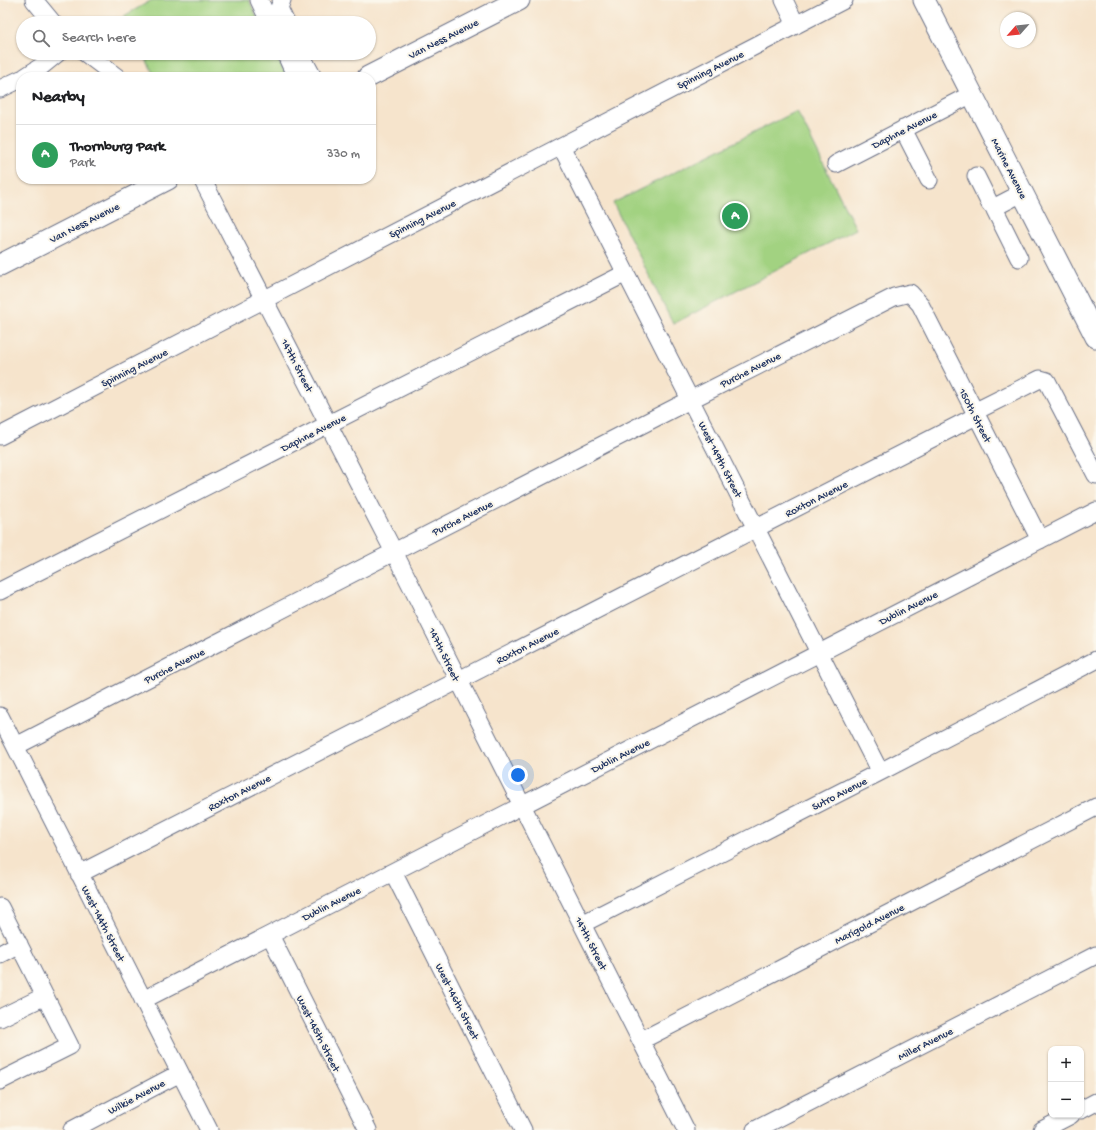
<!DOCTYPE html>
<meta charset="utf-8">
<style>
:root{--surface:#fff;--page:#f6f6f6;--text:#202124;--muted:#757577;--line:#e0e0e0;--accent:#0f766e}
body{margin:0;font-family:"Gochi Hand",sans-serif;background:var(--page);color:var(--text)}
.controls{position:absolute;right:12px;bottom:12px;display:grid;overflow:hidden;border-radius:8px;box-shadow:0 1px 3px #0004}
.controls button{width:36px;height:36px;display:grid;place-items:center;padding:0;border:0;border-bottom:1px solid var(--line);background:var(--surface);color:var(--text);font:20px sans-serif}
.compass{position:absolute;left:1000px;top:12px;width:36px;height:36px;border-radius:50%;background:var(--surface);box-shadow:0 1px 3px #0004;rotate:243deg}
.you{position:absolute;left:518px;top:775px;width:14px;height:14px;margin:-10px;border:3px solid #fff;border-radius:50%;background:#1a73e8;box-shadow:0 0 0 6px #1a73e833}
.badge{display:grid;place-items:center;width:26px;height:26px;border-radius:50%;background:var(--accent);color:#fff;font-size:13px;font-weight:700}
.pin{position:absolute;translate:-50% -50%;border:2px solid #fff;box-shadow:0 1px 4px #0006}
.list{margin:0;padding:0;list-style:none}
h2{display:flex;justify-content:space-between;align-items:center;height:52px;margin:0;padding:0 16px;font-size:17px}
h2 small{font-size:13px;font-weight:400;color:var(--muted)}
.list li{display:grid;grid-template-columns:26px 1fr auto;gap:12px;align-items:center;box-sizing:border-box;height:60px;padding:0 16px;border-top:1px solid var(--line)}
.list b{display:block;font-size:15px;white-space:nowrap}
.list p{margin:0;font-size:13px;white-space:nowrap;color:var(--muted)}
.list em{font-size:13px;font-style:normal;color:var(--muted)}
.icon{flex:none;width:22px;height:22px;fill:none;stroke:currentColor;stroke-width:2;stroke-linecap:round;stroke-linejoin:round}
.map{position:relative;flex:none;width:1096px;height:1130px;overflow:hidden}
.search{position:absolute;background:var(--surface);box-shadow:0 1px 3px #0004;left:16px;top:16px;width:360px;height:44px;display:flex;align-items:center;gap:10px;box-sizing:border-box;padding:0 14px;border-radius:22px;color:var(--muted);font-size:15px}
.panel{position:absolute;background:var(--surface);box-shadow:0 1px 3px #0004;left:16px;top:72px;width:360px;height:112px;border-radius:16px}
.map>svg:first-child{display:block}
.green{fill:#a2d281;stroke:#5e8070}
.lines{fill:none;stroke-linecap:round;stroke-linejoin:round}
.minor-casing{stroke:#686e84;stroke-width:19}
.major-casing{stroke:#686e84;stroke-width:23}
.minor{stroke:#fff;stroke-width:17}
.major{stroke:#fff;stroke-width:21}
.labels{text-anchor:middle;stroke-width:4;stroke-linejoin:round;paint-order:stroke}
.street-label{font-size:11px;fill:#1b2f5e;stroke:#fbf7ec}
</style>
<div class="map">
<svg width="1096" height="1130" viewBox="0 0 1096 1130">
<rect width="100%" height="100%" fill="#fbf7ec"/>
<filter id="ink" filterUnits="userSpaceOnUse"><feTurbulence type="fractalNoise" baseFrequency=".025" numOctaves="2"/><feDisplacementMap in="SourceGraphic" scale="8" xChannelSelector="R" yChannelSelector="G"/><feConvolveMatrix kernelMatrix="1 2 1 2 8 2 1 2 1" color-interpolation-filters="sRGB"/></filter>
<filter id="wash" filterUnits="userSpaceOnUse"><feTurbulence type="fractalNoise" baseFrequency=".012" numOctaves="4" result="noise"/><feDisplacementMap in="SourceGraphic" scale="16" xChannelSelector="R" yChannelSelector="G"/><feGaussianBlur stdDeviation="0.9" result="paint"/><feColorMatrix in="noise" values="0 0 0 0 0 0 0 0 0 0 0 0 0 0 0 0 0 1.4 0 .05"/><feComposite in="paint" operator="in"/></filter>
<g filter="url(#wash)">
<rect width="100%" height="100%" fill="#f6e4cc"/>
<!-- green -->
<path class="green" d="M 152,0 L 249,0 L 260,23 L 127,23 L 124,16 Z
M 143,53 L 275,53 L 287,77 L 155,77 Z
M 797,111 L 856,229 L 673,324 L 613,203 Z"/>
</g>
<g filter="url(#ink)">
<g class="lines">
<!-- minor casing -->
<g class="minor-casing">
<path id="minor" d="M 34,0 L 53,23
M 259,0 L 270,23
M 282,0 L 279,8 L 286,23
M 784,0 L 796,25
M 85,53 L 117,77
M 285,53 L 296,77
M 300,53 L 313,77
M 25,77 L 42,66 L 58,53
M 0,89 L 21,79
M 903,129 L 929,180
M 561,146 L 880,772
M 836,164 L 972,94
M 976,176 L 990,204 L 997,206
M 202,179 L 394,552 L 686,1130
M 1019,258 L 995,210 L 997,206 L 1022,193
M 974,412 L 1040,379 L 1047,381 L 1096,475
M 0,436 L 844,0
M 0,591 L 626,273
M 0,716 L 209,1130
M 16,746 L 690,400 L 894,297 L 910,293 L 920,304 L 1040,540
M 393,872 L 523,1130
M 79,874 L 976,416
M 0,907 L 70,1046 L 0,1081
M 582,924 L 880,772 L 1096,660
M 270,935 L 368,1130
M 0,954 L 19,944
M 143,1000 L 1096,511
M 0,1018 L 45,996
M 642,1040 L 1096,807
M 1081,1110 L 1096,1102
M 72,1130 L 180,1073
M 755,1130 L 1096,955
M 1042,1130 L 1071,1115"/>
</g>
<!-- major casing -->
<g class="major-casing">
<path id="major" d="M 924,0 L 1096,337
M 368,77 L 519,0
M 0,265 L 168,179"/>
</g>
<!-- minor -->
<use href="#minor" class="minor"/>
<!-- major -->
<use href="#major" class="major"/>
</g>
</g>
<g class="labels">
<!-- street labels -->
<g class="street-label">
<text transform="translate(443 38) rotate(-27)" y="4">Van Ness Avenue</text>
<text transform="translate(710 69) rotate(-27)" y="4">Spinning Avenue</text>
<text transform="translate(904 129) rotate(-27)" y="4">Daphne Avenue</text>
<text transform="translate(1010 168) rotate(63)" y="4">Marine Avenue</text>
<text transform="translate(422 218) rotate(-27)" y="4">Spinning Avenue</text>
<text transform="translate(84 222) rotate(-27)" y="4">Van Ness Avenue</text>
<text transform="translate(298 365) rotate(63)" y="4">147th Street</text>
<text transform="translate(134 367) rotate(-27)" y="4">Spinning Avenue</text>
<text transform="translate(750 369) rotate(-27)" y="4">Purche Avenue</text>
<text transform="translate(976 415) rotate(63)" y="4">150th Street</text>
<text transform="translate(313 432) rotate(-27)" y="4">Daphne Avenue</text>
<text transform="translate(721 459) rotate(63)" y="4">West 149th Street</text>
<text transform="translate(816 498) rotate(-27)" y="4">Roxton Avenue</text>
<text transform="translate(462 517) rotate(-27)" y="4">Purche Avenue</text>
<text transform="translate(908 607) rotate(-27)" y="4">Dublin Avenue</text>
<text transform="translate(527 645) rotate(-27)" y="4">Roxton Avenue</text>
<text transform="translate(445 654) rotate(64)" y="4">147th Street</text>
<text transform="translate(174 665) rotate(-27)" y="4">Purche Avenue</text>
<text transform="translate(620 755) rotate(-27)" y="4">Dublin Avenue</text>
<text transform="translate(239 792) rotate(-27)" y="4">Roxton Avenue</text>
<text transform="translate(839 793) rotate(-27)" y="4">Sutro Avenue</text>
<text transform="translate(331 903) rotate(-27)" y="4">Dublin Avenue</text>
<text transform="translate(104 923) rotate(63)" y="4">West 144th Street</text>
<text transform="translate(869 923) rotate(-27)" y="4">Marigold Avenue</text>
<text transform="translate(592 943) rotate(63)" y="4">147th Street</text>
<text transform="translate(458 1001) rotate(63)" y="4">West 146th Street</text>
<text transform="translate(319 1033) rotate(63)" y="4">West 145th Street</text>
<text transform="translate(925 1043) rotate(-27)" y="4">Miller Avenue</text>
<text transform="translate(136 1096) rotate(-28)" y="4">Wilkie Avenue</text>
</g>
</g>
</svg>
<div class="controls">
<button>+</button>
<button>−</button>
</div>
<svg class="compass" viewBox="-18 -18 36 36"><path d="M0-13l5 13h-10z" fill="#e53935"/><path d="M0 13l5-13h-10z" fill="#757577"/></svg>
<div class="you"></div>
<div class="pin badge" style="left:735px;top:216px;background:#2e9e5b">A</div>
<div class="search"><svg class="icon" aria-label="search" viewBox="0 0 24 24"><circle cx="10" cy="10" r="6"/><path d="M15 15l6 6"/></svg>Search here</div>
<section class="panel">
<h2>Nearby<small></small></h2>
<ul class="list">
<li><span class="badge" style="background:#2e9e5b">A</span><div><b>Thornburg Park</b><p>Park</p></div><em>330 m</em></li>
</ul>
</section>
</div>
